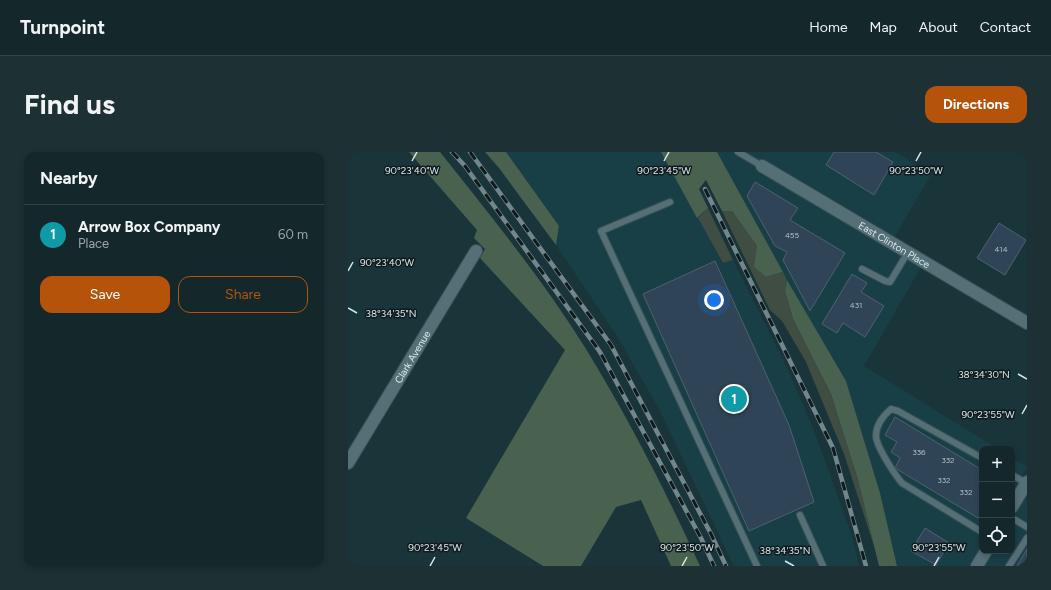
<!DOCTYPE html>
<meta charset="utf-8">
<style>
:root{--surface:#14282c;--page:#1d3034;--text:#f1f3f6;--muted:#9da6a9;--line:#334448;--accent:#b45309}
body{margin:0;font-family:Figtree,sans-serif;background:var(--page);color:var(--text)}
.controls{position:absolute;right:12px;bottom:12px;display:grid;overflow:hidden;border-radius:8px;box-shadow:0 2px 6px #0003}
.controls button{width:36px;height:36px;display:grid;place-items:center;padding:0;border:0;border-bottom:1px solid var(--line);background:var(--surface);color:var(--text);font:20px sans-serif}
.you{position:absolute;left:366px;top:148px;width:14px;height:14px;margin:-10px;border:3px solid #fff;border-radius:50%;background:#1a73e8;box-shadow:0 0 0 6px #1a73e833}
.badge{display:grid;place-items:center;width:26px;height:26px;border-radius:50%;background:var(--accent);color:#fff;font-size:13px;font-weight:700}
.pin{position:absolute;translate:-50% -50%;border:2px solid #fff;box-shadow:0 1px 4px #0006}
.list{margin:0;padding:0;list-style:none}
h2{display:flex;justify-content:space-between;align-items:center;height:52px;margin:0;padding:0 16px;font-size:17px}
h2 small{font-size:13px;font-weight:400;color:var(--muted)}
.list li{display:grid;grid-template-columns:26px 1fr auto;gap:12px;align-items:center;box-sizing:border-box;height:60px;padding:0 16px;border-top:1px solid var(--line)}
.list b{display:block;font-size:15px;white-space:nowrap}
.list p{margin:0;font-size:13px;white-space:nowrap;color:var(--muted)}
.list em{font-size:13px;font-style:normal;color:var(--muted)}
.actions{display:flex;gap:8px;padding:12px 16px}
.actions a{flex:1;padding:9px 0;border:1px solid var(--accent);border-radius:12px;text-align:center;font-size:14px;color:var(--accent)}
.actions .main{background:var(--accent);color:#fff}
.icon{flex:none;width:22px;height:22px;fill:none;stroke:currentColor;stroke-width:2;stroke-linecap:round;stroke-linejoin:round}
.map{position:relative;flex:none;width:679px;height:414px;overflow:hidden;border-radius:12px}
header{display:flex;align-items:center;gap:24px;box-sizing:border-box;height:56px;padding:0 20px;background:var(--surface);border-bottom:1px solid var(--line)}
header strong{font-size:19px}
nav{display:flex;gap:22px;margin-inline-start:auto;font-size:14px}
.intro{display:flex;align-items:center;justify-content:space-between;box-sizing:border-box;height:96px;padding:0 24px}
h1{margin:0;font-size:28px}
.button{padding:10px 18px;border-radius:12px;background:var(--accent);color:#fff;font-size:14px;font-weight:700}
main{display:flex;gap:24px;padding:0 24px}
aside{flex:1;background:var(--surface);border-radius:12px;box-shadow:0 2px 6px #0003}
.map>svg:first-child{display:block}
.built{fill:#193f46}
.green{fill:#3f4d42}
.forest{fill:#49614f}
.building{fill:#2f4557;stroke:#4e6170}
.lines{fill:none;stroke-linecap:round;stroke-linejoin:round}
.lane-casing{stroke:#3a5156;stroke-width:8}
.street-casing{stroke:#3a5156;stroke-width:14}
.lane{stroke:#547076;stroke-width:6}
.street{stroke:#547076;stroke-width:12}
.rail-casing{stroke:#71878b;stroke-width:4.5}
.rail{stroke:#0f1a1d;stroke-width:3;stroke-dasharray:9;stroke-linecap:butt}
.ticks{fill:none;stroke:#d9e8ec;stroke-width:1.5}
.labels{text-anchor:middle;stroke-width:3;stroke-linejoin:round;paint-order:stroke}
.number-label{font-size:8px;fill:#aebfc7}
.street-label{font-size:10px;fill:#d9e8ec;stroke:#0f1a1d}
.ticks-label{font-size:10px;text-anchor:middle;fill:#d9e8ec;stroke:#0f1a1d;stroke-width:3;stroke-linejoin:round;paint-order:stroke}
</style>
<header>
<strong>Turnpoint</strong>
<nav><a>Home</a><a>Map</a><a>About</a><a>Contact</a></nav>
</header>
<div class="intro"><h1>Find us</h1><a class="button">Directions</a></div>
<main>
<aside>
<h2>Nearby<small></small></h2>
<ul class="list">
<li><span class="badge" style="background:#0f9aa8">1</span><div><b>Arrow Box Company</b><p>Place</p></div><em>60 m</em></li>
</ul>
<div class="actions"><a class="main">Save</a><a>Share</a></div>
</aside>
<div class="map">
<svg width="679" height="414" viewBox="0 0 679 414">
<rect width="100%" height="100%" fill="#1a353a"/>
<!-- built -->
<path class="built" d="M 158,0 L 313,0 L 375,111 L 385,108 L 439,216 L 465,276 L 485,331 L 504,384 L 511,414 L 386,414 L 311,257 L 269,184 L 208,93 L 211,74 Z
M 369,0 L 547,0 L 583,22 L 541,95 L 573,115 L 516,214 L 650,297 L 634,297 L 634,395 L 623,414 L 549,414 L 532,341 L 498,229 L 455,157 Z
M 664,306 L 679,315 L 664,343 Z
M 676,346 L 679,348 L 679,414 L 637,414 L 646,399 L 664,399 L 664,368 Z"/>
<!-- green -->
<path class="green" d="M 360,56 L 385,108 L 375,111 L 350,66 Z
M 374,59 L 384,59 L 409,94 L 418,125 L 435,120 L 439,128 L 437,139 L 445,167 L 483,242 L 510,328 L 527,397 L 496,302 L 458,210 L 434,169 L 422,158 Z"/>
<!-- forest -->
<path class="forest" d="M 61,0 L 92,0 C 143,64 195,128 238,197 C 281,267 318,340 352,414 L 323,414 L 293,348 L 268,355 L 233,414 L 195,414 L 118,366 L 217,198 L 132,106 L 137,97 L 126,86 L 129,78 Z
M 137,0 L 158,0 L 211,74 L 208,93 L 151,16 Z
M 313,0 L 369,0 L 435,120 L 418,125 L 406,115 L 409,94 L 384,59 L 374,59 L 358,28 L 351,37 L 360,56 L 349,66 Z
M 439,128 L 498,229 L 532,341 L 549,414 L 531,414 L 510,328 L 483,242 L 445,167 L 437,139 Z"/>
<!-- building -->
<path class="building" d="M 486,0 L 528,0 L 545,10 L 526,43 L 478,13 Z
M 407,30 L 450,56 L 442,68 L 497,101 L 462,159 L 435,108 L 439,100 L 427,94 L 399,44 Z
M 651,71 L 678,88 L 657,123 L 629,106 Z
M 367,109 L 441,273 L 466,350 L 401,379 L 295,142 Z
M 504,122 L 519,131 L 513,140 L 536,154 L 517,185 L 495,171 L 489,181 L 474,172 Z
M 547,265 L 634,318 L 634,360 L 630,366 L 547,316 L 552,306 L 543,300 L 549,290 L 537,283 Z
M 577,376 L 601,391 L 588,413 L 563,399 Z
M 679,397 L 679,414 L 669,414 Z"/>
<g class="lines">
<!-- lane casing -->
<g class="lane-casing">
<path id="lane" d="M 390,0 L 414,14
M 322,50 L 253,79 L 409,414
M 514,117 L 537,129 L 542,130 L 560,100
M 634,306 L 550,259 L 543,257 C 536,263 528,273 528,284 C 528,294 547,323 554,331 L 634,380
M 664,323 L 678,331
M 452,363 L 475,414
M 664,366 L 679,375
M 661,414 L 679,386"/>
</g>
<!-- street casing -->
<g class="street-casing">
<g id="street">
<path id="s1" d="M 414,14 L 679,171"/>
<path id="s2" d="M 0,311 L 128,99"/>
<path d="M 664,355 L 679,330"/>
<path d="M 629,414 L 638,399"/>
</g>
</g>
<!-- lane -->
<use href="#lane" class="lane"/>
<!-- street -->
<use href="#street" class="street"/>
<!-- rail casing -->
<g class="rail-casing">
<path id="rail" d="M 104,0 L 117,14 L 252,200 L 353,386 L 366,414
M 122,0 L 263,193 L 363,382 L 378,414
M 357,37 L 485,296 L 518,414"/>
</g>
<!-- rail -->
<use href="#rail" class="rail"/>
</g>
<!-- ticks -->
<path class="ticks" d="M 64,9 L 69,0M 316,9 L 321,0M 568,9 L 573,0M 0,119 L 5,110M 0,156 L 9,161M 670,222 L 679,227M 674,262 L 679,253M 437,409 L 446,414M 82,414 L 87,405M 334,414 L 339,405M 586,414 L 591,405"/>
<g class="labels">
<!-- number labels -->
<g class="number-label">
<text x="444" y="86">455</text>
<text x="653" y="100">414</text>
<text x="508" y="156">431</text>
<text x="571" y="303">336</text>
<text x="600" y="311">332</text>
<text x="596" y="331">332</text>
<text x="618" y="343">332</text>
</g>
<!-- street labels -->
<g class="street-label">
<text dy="4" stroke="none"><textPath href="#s1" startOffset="154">East Clinton Place</textPath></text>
<text dy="4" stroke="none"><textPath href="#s2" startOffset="124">Clark Avenue</textPath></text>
</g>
</g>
<g class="ticks-label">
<text x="64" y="22">90°23'40"W</text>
<text x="316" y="22">90°23'45"W</text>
<text x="568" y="22">90°23'50"W</text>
<text x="39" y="114">90°23'40"W</text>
<text x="43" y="165">38°34'35"N</text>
<text x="636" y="226">38°34'30"N</text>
<text x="640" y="266">90°23'55"W</text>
<text x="87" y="399">90°23'45"W</text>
<text x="339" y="399">90°23'50"W</text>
<text x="591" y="399">90°23'55"W</text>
<text x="437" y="402">38°34'35"N</text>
</g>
</svg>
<div class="controls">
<button>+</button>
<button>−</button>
<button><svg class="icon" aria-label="locate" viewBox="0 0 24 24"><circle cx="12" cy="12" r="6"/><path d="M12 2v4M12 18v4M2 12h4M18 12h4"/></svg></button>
</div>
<div class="you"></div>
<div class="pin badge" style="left:386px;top:247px;background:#0f9aa8">1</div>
</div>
</main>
